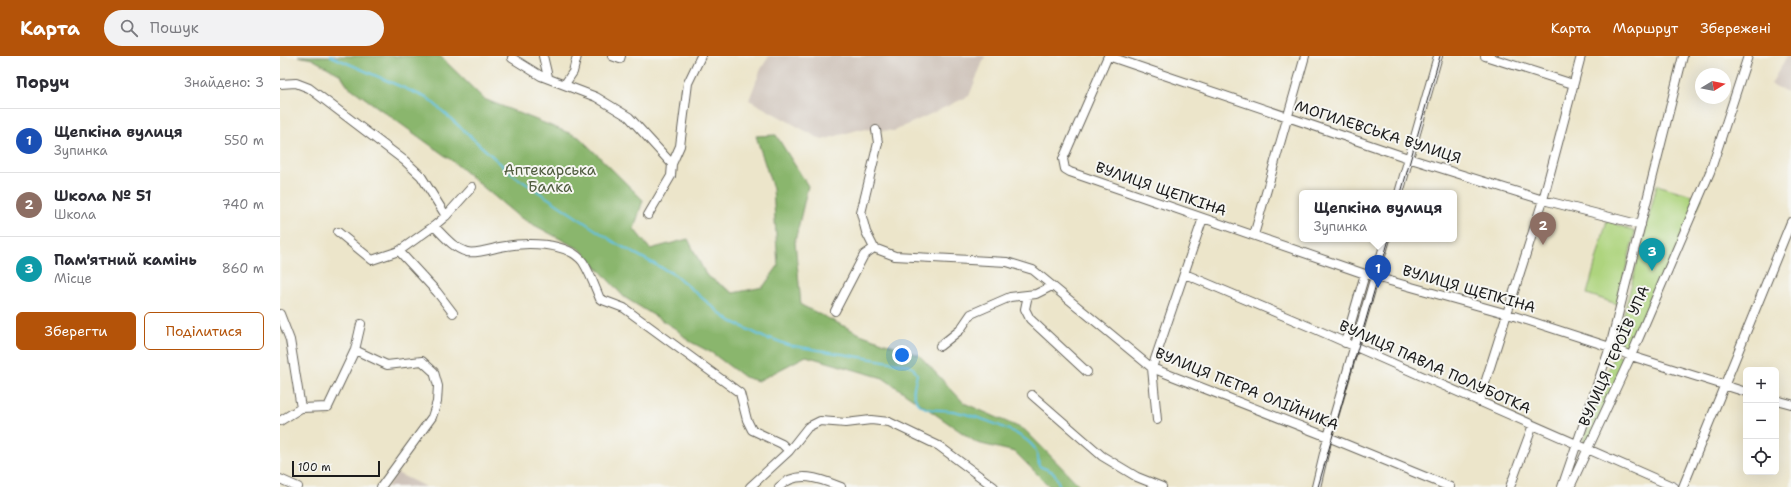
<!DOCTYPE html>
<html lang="uk">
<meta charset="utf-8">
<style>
:root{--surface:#fff;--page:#f2f2f3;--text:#2b2b33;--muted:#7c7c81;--line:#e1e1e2;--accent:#b45309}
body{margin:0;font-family:"Shantell Sans",sans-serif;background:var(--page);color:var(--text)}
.controls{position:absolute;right:12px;bottom:12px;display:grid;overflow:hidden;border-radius:6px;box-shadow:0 4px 16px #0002}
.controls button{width:36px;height:36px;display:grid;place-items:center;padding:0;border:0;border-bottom:1px solid var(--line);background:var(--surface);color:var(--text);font:20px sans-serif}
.compass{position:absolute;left:1415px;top:12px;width:36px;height:36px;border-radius:50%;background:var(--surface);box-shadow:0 4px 16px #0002;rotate:80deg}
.scale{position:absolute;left:12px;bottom:10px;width:88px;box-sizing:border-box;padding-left:4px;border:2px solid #1c1c1c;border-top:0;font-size:11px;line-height:14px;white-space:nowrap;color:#1c1c1c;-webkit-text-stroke:3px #f6f6f2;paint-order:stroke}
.you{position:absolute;left:622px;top:299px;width:14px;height:14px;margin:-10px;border:3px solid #fff;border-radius:50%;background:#1a73e8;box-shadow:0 0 0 6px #1a73e833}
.badge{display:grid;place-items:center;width:26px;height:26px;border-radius:50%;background:var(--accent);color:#fff;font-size:13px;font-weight:700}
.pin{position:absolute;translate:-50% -33px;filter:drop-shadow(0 1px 2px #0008)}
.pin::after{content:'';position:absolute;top:21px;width:14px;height:12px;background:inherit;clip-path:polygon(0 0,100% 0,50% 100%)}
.popup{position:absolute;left:1019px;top:134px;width:158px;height:52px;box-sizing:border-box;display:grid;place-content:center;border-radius:6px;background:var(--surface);filter:drop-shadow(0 1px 3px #0005);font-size:13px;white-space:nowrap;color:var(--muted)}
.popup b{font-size:15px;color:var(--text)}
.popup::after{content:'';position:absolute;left:50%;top:100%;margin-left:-8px;border:8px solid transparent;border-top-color:var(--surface)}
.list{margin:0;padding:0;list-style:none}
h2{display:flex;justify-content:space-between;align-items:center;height:52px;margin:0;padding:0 16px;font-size:17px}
h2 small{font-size:13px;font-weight:400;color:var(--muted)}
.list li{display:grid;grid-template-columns:26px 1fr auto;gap:12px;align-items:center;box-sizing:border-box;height:64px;padding:0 16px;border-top:1px solid var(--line)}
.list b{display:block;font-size:15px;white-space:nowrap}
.list p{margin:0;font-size:13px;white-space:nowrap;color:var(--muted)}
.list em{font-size:13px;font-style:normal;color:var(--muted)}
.actions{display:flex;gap:8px;padding:12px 16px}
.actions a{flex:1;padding:9px 0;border:1px solid var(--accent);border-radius:6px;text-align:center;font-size:14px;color:var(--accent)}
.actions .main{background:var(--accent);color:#fff}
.icon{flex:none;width:22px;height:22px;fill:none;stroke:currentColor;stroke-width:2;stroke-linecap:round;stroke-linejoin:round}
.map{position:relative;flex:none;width:1511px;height:431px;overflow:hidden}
header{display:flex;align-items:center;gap:24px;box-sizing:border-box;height:56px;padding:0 20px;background:var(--accent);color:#fff}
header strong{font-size:19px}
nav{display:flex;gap:22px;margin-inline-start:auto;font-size:14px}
.search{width:280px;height:36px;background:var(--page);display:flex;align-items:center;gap:10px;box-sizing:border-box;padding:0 14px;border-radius:22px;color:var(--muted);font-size:15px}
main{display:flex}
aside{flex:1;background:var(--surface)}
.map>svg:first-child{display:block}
.industrial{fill:#cec2b9}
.green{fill:#aed47e;stroke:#65784d}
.forest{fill:#8ab66d;stroke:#536944}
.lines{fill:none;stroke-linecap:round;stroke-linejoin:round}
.stream{stroke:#64c2e2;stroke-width:2}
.minor-casing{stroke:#656259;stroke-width:10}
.minor{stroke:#fff;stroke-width:8}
.tram{stroke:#1c1c1c;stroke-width:1}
.labels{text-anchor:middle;stroke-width:4;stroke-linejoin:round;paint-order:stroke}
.street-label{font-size:15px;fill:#1c1c1c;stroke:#f6f6f2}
.park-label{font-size:15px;fill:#4f5c3e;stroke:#f6f6f2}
</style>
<header>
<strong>Карта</strong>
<div class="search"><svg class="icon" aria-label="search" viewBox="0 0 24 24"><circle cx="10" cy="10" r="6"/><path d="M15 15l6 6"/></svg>Пошук</div>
<nav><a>Карта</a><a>Маршрут</a><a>Збережені</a></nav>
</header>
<main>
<aside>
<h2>Поруч<small>Знайдено: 3</small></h2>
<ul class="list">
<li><span class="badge" style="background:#1a4fb4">1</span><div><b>Щепкіна вулиця</b><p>Зупинка</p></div><em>550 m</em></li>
<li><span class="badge" style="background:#8d6e63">2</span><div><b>Школа № 51</b><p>Школа</p></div><em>740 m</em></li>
<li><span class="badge" style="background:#0f9aa8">3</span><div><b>Пам'ятний камінь</b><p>Місце</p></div><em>860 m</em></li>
</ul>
<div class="actions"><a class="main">Зберегти</a><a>Поділитися</a></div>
</aside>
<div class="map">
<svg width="1511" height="431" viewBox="0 0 1511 431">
<rect width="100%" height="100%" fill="#f6f6f2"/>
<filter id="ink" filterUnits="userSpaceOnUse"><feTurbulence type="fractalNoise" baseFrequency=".025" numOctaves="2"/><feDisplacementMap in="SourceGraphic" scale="8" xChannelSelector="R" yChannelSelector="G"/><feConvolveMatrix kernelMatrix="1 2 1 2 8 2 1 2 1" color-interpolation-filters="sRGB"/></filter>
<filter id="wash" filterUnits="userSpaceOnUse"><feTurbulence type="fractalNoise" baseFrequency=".012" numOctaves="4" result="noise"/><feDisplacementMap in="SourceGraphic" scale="16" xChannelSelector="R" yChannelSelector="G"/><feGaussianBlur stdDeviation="0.9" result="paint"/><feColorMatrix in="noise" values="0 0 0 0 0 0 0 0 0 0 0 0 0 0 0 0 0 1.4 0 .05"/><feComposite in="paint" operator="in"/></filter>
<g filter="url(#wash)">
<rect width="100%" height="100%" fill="#ece5ca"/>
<!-- industrial -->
<path class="industrial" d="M 489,0 L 705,0 L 689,40 L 614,75 L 581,73 L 542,84 L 469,44 L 481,13 Z
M 1507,0 L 1511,0 L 1511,38 L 1491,28 Z
M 117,417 L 146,431 L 107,431 Z"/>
<!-- green -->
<path class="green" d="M 1377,129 L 1422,142 L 1349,294 L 1338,290 L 1337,285 Z
M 1327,164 L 1355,176 L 1337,248 L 1307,238 Z
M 1334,298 L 1346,303 L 1307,387 L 1303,385 Z"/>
<!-- forest -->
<path class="forest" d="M 18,0 L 160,0 L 204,43 L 299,81 L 363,144 L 354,173 L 370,193 L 408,183 L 426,219 L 453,237 L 483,231 L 498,210 L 493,133 L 476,80 L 496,79 L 528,130 L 515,185 L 521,249 L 580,278 L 639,299 L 684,347 L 745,374 L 801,431 L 770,431 L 735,396 L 697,387 L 603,322 L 526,300 L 478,325 L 464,321 L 432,297 L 409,285 L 396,273 L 344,241 L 301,194 L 239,161 L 171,104 L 68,30 L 61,19 L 32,3 Z"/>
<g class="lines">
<!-- stream -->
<path class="stream" d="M 51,0 L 149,43 L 233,119 L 337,188 L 395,219 L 447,263 L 489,284 L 490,282 L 508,289 L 628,309 L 633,312 L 637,318 C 636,326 631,335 635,342 C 643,358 659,352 673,355 C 692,359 748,376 756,395 C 759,400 758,405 759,410 C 776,418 773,412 780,431"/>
</g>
</g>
<g filter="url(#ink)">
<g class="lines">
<!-- minor casing -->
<g class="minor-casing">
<path id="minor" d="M 263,0 L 268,21
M 332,0 L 340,3 L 341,0
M 828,0 L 783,103 L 785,113 L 790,116 L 1085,218 L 1228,258 L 1330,291 L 1351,300 L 1466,336
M 828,0 L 1131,103 L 1263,144 L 1361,169
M 1205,0 L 1293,28
M 232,2 L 261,20 L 316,41 L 349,61 L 392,108
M 0,28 L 16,27 L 29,32 L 125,105 L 141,120 L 166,160
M 285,28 L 293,16 L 297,0
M 596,74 L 598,87 L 581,157 L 586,176 L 594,192 L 615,200 L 727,206 L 753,214 L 872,312 L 1048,381 L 1170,431
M 1119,137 L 1158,0
M 368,159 L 391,120 L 392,108 L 400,90 L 408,27 L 421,0
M 154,170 C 164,180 173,192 187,196 C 196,198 211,193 220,191 C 244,186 287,185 303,206 C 310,217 315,231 320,243 L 344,252 L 460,337 L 467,364 L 472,374 L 502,388 L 509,395 L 528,371 L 540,365 L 566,367 L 591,364 L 609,366 L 659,390 L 714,431
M 58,176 L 92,204 L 119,195 L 154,170 L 166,160 L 192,131
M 974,179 L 1025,0
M 119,195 L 157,236 L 173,257
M 905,218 L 1035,273 L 1394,431
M 748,239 L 745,253 L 750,263 L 807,316
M 555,255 L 584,199 L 594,192
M 0,258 L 10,284 L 21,352
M 1065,287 L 1085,218
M 660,290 L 680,274 L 691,258 L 730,241 L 756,238 L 772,230
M 75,294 L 107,309 L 142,305 L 154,316 L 158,330 L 157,346 L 152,361 L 101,431
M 752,339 L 822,400 L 857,421 L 882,431
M 1496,344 L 1511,348
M 1199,346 L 1263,144 L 1301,0
M 877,364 L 872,312 L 923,162
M 0,365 L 21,352 L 48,351 L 75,294 L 81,268
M 0,423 L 18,431
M 470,431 L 509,395
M 499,431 C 517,413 541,423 561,431
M 1036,431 L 1048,381 L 1106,183
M 1230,431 L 1253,369
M 1282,431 L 1330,291 L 1403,0
M 1290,431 L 1351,300 L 1430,116 L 1468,0
M 1403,431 L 1511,166"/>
</g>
<!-- minor -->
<use href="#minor" class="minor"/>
<!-- tram -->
<path class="tram" d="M 1121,137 L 1160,0
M 1038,431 L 1109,183"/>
</g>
</g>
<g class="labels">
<!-- street labels -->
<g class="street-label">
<text transform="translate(1098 76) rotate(18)" y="5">МОГИЛЕВСЬКА ВУЛИЦЯ</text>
<text transform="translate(881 133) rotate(19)" y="5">ВУЛИЦЯ ЩЕПКІНА</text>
<text transform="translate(1189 233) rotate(16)" y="5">ВУЛИЦЯ ЩЕПКІНА</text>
<text transform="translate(1334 300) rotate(-66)" y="5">ВУЛИЦЯ ГЕРОЇВ УПА</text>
<text transform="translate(1155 311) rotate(24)" y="5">ВУЛИЦЯ ПАВЛА ПОЛУБОТКА</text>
<text transform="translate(967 333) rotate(22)" y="5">ВУЛИЦЯ ПЕТРА ОЛІЙНИКА</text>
</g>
<!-- park labels -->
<g class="park-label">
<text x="270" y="119">Аптекарська<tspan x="270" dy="17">Балка</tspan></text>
</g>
</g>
</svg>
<div class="controls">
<button>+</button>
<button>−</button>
<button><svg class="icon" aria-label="locate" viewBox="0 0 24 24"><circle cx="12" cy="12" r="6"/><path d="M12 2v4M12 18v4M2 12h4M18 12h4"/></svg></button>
</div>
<svg class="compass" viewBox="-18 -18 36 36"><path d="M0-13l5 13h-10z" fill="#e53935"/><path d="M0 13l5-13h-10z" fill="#7c7c81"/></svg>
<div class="scale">100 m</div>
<div class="you"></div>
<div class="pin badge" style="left:1098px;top:232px;background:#1a4fb4">1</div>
<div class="popup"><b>Щепкіна вулиця</b>Зупинка</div>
<div class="pin badge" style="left:1263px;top:189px;background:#8d6e63">2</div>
<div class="pin badge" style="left:1372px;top:215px;background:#0f9aa8">3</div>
</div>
</main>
